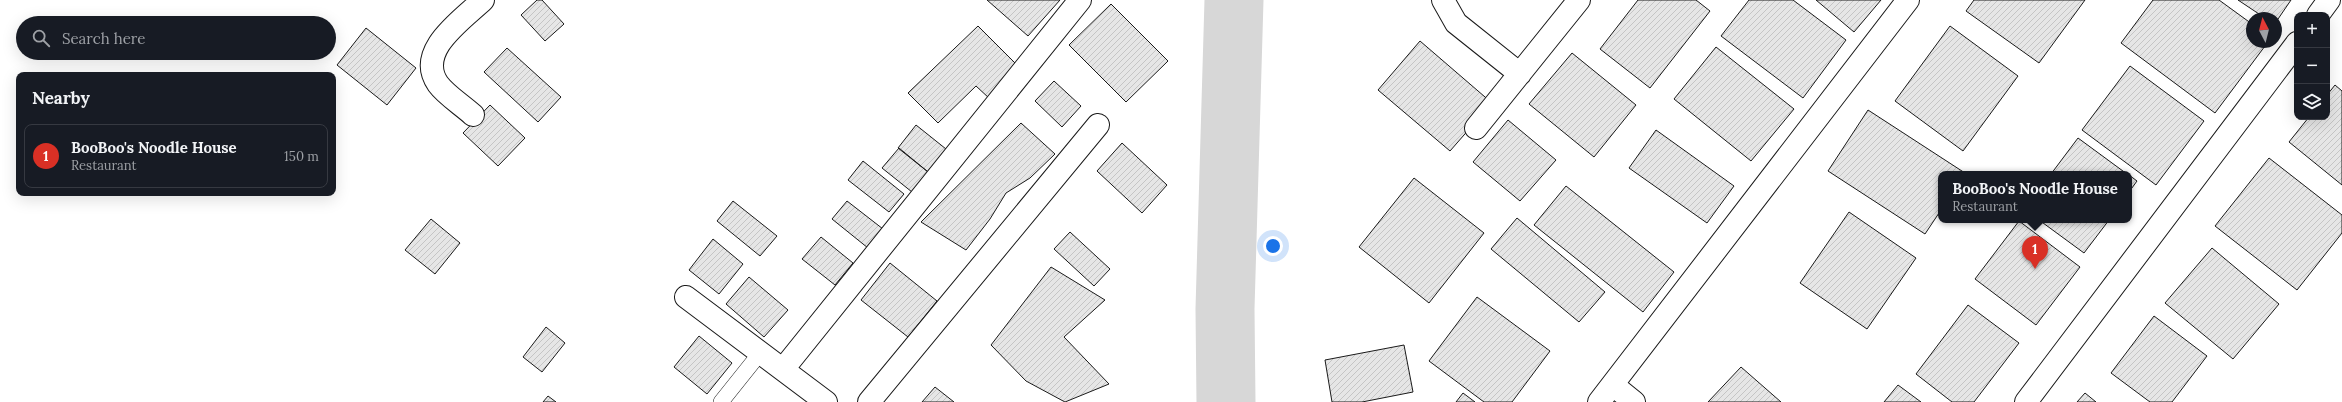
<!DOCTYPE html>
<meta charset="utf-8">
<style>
:root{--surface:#171b24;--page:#20242c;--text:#f1f3f6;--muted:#9ea1a6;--line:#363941;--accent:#d93025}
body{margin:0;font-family:Lora,serif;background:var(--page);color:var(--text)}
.controls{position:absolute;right:12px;top:12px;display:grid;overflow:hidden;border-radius:8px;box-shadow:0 4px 16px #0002}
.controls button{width:36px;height:36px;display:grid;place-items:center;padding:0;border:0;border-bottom:1px solid var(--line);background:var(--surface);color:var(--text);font:20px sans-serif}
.compass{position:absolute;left:2246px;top:12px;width:36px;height:36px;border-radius:50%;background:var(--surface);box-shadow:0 4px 16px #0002;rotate:353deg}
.you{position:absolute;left:1273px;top:246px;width:14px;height:14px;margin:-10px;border:3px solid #fff;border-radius:50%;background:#1a73e8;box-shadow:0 0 0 6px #1a73e833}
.badge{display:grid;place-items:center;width:26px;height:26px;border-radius:50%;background:var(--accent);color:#fff;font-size:13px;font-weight:700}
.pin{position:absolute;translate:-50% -33px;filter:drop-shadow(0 1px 2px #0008)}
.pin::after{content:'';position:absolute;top:21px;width:14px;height:12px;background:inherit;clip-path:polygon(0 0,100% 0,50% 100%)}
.popup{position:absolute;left:1938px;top:171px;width:194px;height:52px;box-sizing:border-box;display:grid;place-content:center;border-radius:8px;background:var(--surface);filter:drop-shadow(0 1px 3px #0005);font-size:13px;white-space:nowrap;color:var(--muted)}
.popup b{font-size:15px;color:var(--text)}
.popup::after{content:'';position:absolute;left:50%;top:100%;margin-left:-8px;border:8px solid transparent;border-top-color:var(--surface)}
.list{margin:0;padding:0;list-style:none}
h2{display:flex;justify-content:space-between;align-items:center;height:52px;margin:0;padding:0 16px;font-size:17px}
h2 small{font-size:13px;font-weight:400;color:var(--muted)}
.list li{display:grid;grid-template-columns:26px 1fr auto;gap:12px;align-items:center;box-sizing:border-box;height:64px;margin:0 8px 8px;padding:0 8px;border:1px solid var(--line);border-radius:8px}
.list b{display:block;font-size:15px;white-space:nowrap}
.list p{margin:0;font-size:13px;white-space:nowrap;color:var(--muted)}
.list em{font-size:13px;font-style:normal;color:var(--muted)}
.icon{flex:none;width:22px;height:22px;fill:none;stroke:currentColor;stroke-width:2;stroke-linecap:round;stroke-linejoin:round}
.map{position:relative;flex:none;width:2342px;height:402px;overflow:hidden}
.search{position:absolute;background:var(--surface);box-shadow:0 4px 16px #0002;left:16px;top:16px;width:320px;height:44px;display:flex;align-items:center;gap:10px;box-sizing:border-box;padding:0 14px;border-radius:22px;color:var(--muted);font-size:15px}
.panel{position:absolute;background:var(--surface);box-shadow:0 4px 16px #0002;left:16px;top:72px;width:320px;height:124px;border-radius:8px}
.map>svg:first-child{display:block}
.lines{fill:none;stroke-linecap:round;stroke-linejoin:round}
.river{stroke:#d7d7d7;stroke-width:59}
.building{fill:url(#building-hatch);stroke:#1a1a1a}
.lane-casing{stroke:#1a1a1a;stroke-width:16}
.street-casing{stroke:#1a1a1a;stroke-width:24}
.secondary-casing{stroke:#1a1a1a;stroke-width:24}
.lane{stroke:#fff;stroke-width:15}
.street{stroke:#fff;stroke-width:22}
.secondary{stroke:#fff;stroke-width:22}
</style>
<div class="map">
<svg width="2342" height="402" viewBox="0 0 2342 402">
<defs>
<pattern id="building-hatch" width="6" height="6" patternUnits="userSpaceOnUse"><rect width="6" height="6" fill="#e6e6e6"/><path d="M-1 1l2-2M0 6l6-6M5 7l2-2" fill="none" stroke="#c5c5c5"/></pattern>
</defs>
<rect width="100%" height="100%" fill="#fff"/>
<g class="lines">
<!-- river -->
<path class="river" d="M 1226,402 L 1225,309 L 1234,0"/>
</g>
<!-- building -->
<path class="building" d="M 537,0 L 542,0 L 564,24 L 545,41 L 521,15 Z
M 987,0 L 1060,0 L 1028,36 Z
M 1638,0 L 1696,0 L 1710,11 L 1650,88 L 1600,49 Z
M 1749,0 L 1793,0 L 1846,40 L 1803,98 L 1721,36 Z
M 1816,0 L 1881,0 L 1854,32 Z
M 1974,0 L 2085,0 L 2039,63 L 1966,11 Z
M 2153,0 L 2219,0 L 2252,24 L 2252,42 L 2268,42 L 2215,113 L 2121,43 Z
M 2238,0 L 2291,0 L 2276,22 L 2276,18 L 2265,18 Z
M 1111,4 L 1168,61 L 1126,102 L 1069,45 Z
M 978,26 L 1021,69 L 990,99 L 976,86 L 938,123 L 908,93 Z
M 1950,26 L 2018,76 L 1963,151 L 1895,101 Z
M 366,28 L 416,68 L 387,105 L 337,65 Z
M 1420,41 L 1492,103 L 1450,151 L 1378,90 Z
M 1716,47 L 1794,109 L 1751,161 L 1674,99 Z
M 507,48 L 561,97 L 538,122 L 484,72 Z
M 1572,53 L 1636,105 L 1594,157 L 1529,104 Z
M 2130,66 L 2204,121 L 2156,185 L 2082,130 Z
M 1054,81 L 1081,106 L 1062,127 L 1035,101 Z
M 2335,85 L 2342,91 L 2342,185 L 2289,142 L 2309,117 L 2327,117 L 2327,95 Z
M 490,105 L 525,138 L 498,166 L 463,133 Z
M 1868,110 L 1965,173 L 1941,174 L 1941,210 L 1925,234 L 1828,171 Z
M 1508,120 L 1556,160 L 1520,201 L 1473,162 Z
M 1021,123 L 1055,154 L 1030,178 L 1006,193 L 990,219 L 966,250 L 921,222 Z
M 916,125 L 951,153 L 933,176 L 898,148 Z
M 1656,130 L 1734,186 L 1707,223 L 1629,168 Z
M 2078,138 L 2127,174 L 2051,174 Z
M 1122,143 L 1167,185 L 1142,213 L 1097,171 Z
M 899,148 L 933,176 L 917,196 L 882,168 Z
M 2269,158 L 2342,215 L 2342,233 L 2297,290 L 2215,226 Z
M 863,161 L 904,194 L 889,212 L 848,180 Z
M 2129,175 L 2137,181 L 2129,192 Z
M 1414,178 L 1484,233 L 1429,303 L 1359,247 Z
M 1566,186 L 1674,272 L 1643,312 L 1534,225 Z
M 733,201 L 777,236 L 760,256 L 717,221 Z
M 847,201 L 883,229 L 868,248 L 832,219 Z
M 1849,212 L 1916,258 L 1867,329 L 1800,283 Z
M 1517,218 L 1605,292 L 1579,322 L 1491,249 Z
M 431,219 L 460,243 L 435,274 L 405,250 Z
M 2039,220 L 2109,220 L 2084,253 Z
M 2019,221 L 2080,267 L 2036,325 L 1975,279 Z
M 1070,232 L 1110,269 L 1094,286 L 1054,249 Z
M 821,237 L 853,263 L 835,285 L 802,259 Z
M 713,239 L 743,264 L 719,294 L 689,270 Z
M 2212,248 L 2279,304 L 2233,359 L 2165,303 Z
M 890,263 L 937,301 L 908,337 L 861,300 Z
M 1051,267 L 1105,300 L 1064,337 L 1109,384 L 1065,402 L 1026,381 L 991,345 Z
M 749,277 L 788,310 L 764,337 L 726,304 Z
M 1477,297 L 1550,351 L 1512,402 L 1484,402 L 1429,361 Z
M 1968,305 L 2019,343 L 1974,402 L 1952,402 L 1916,374 Z
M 2154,316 L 2207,356 L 2172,402 L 2150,402 L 2111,373 Z
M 546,327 L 565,343 L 542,372 L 523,357 Z
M 699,336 L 732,363 L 707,394 L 674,367 Z
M 1404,345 L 1413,392 L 1362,402 L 1332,402 L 1325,360 Z
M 1741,367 L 1781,402 L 1708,402 Z
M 1898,385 L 1921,402 L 1884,402 Z
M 935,387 L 954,402 L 922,402 Z
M 1463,393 L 1475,402 L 1456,402 Z
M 2085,393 L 2096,402 L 2077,402 Z
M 548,396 L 556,402 L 543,402 Z"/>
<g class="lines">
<!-- lane casing -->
<g class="lane-casing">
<path id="lane" d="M 721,402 L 761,352"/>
</g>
<!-- street casing -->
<g class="street-casing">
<path id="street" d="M 1443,0 L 1456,23 L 1520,74
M 2318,15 L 2329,0
M 473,115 C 462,105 446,95 438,84 C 415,51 462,20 483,0
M 1476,128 L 1579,0
M 686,297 L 826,402
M 784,368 L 1080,0
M 1613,385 L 1634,402
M 869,402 L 1098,125
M 2026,402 L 2297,43"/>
</g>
<!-- secondary casing -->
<g class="secondary-casing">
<path id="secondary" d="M 1599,402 L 1908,0"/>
</g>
<!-- lane -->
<use href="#lane" class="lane"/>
<!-- street -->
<use href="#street" class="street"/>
<!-- secondary -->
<use href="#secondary" class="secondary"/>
</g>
</svg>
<div class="controls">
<button>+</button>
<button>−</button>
<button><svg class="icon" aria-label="layers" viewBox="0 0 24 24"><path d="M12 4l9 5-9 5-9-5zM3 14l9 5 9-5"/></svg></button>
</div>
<svg class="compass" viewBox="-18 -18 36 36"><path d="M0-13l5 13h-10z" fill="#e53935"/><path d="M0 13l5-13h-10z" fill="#9ea1a6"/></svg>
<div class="you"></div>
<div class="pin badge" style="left:2035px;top:269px">1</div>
<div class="popup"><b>BooBoo's Noodle House</b>Restaurant</div>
<div class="search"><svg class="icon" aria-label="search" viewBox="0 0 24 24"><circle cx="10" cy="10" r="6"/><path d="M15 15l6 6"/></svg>Search here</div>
<section class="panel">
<h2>Nearby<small></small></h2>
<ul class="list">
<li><span class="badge">1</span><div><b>BooBoo's Noodle House</b><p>Restaurant</p></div><em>150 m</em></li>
</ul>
</section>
</div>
